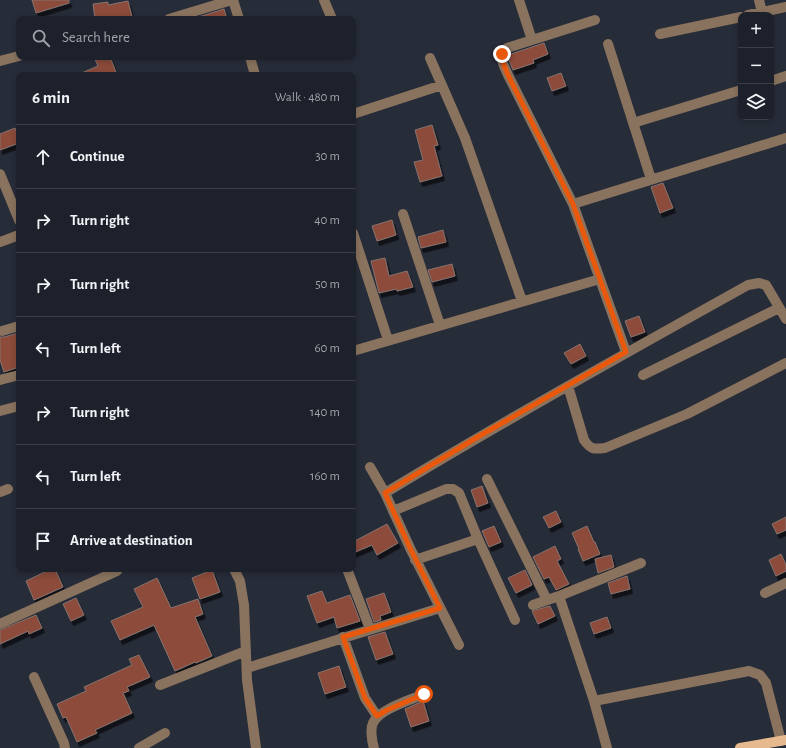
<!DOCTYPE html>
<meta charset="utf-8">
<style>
:root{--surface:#1d212b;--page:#2a2e37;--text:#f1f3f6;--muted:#a0a3a9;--line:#3b3e47}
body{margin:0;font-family:"Alegreya Sans",sans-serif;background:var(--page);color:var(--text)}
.controls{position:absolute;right:12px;top:12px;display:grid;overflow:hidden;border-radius:8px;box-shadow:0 2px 6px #0003}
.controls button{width:36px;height:36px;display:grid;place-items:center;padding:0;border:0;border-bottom:1px solid var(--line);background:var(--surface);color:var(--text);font:20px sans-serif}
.stop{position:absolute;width:12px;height:12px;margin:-9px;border:3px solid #ea580c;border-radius:50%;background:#fff}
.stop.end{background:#ea580c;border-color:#fff;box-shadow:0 1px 4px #0008}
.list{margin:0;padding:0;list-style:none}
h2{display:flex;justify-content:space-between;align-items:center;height:52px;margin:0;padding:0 16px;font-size:17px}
h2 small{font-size:13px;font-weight:400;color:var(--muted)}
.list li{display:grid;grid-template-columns:26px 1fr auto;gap:12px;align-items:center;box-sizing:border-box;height:64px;padding:0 16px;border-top:1px solid var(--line)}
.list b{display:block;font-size:15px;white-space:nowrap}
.list em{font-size:13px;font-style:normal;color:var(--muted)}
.icon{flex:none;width:22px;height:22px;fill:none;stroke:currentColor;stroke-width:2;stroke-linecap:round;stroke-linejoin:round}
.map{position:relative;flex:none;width:786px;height:748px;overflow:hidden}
.search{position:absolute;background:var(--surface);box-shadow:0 2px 6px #0003;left:16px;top:16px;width:340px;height:44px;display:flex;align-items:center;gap:10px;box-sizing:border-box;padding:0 14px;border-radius:8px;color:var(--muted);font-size:15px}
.panel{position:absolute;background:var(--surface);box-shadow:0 2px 6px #0003;left:16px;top:72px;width:340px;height:500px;border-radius:8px}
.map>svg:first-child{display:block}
.building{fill:#8c4b3b;stroke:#86736e;filter:url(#shadow)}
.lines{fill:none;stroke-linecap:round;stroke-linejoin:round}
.minor{stroke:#89735e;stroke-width:10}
.major{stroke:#e6ba8e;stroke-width:10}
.route{stroke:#ea580c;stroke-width:5}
</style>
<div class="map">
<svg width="786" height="748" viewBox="0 0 786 748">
<defs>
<filter id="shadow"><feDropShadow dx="2.5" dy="4.5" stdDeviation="0" flood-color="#0009"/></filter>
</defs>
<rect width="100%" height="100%" fill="#272c39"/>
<!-- building -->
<path class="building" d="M 32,0 L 69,0 L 69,3 L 36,13 Z
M 128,1 L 132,17 L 121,19 L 95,19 L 93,4 L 108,2 L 108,5 Z
M 224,9 L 227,19 L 192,19 Z
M 544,43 L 548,54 L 533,60 L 534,63 L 513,70 L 509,60 L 509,57 L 511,54 Z
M 94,57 L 110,57 L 117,75 L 77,75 L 98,66 Z
M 561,73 L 566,86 L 552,91 L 547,78 Z
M 432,125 L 438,145 L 434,146 L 442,176 L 420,182 L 414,162 L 423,160 L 415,130 Z
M 15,128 L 19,138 L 19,143 L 0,150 L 0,134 Z
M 663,183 L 673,208 L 660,213 L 651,187 Z
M 392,220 L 396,235 L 377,241 L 372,226 Z
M 443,230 L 446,242 L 421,248 L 418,237 Z
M 385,258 L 389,276 L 407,271 L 413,287 L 397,291 L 396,289 L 379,293 L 371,261 Z
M 452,264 L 455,276 L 432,282 L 428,270 Z
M 639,316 L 645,332 L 631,337 L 625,321 Z
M 19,333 L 19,367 L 4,372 L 0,360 L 0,337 L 4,337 Z
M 580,344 L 586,356 L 571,364 L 564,353 Z
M 482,486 L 488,503 L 477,507 L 471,490 Z
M 556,511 L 561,522 L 549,528 L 543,517 Z
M 786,517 L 786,530 L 777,534 L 772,524 Z
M 387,524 L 398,543 L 377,555 L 372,545 L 353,553 L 353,542 Z
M 494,526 L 501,542 L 489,547 L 482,531 Z
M 587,526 L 594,542 L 595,542 L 600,554 L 583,561 L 578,549 L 579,549 L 572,533 Z
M 555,546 L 561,559 L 557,561 L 569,584 L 556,590 L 549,577 L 544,579 L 533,557 Z
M 781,554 L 786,565 L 786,571 L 776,576 L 769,560 Z
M 611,555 L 614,567 L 598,573 L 595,559 Z
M 51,569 L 55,569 L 63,587 L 34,600 L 26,581 Z
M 212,570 L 220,592 L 200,599 L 192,578 Z
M 525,570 L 532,585 L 516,593 L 508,578 Z
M 627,576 L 630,589 L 611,594 L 608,583 Z
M 157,578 L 171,608 L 198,599 L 203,614 L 195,617 L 212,656 L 196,663 L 195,662 L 175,671 L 154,625 L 120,640 L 111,621 L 143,607 L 134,589 Z
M 322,591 L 327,603 L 350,595 L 360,621 L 337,628 L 334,617 L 317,623 L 307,596 Z
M 384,593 L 391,612 L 380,616 L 381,620 L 374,622 L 366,599 Z
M 76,598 L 84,615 L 71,621 L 63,604 Z
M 550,606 L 555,616 L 538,624 L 532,611 Z
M 36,615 L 42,628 L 29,634 L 28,631 L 0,644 L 0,630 Z
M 607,617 L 611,628 L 594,634 L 590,623 Z
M 385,632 L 393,654 L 376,660 L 368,637 Z
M 139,655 L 150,677 L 127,687 L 129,691 L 123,693 L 132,713 L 95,730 L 97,733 L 77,742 L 66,717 L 63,718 L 57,704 L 86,691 L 84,687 L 132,665 L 129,659 Z
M 339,666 L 346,687 L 325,694 L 318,673 Z
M 423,701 L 429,721 L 411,727 L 405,709 Z"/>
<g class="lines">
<!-- minor -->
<path class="minor" d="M 233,0 L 239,19
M 324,0 L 332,19
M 519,0 L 532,40
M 759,0 L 762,12
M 748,15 L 786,7
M 169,19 L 232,0
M 595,20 L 507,48 C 498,59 503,63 508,75 L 573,204 L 626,352
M 660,34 L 741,17
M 608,44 L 651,179
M 250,57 L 255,75
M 430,58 L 465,138 L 522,301
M 0,61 L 19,56
M 771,81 L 786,76
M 353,114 L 442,85
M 633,123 L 741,90
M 0,174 L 19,220
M 573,204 L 786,138
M 403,214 L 440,325
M 353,233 L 388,340
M 0,242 L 19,235
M 2,331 L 19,326
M 353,351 L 600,279
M 643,375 L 779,308
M 0,380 L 19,375
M 568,386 L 584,440 C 591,450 594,449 605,448 L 687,414 L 786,363
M 0,411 L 19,406
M 370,467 L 385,493 L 410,548 L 459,645
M 487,479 L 547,600
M 0,492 L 8,489
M 385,493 C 504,421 626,353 748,285 L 759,283 L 766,285 L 786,319
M 393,511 L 446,489 L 453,489 L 459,493 L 478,539 L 515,620
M 415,560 L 478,539
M 234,569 L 240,581 L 244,605 L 247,680 L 256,748
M 347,569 L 370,629
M 765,593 L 786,583
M 559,596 L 594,701 L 607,748
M 533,605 L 559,596 L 641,563
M 0,624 L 117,571 L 118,569
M 343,637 L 365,698 L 377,716
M 247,668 L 440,608
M 34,677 L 64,743 L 65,748
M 160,685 L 246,651
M 594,701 L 749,671 L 760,675 L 766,683 L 781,741
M 139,748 L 165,733
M 374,748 C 372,742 370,729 373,723 C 379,709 411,700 424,694"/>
<!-- major -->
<path class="major" d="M 740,748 L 786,740"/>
</g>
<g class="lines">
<!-- route -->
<path class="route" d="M 424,694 L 387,710 L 377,716 L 365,698 L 343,637 L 440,608 L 410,548 L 385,493 L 476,438 L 626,352 L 573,204 L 508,75 L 502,60 L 502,54"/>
</g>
</svg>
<div class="controls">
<button>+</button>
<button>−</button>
<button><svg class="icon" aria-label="layers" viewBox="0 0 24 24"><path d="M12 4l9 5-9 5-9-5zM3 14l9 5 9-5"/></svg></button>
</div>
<div class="stop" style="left:424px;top:694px"></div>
<div class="stop end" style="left:502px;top:54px"></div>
<div class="search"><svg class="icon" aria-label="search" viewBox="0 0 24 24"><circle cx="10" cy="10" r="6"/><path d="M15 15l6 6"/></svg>Search here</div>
<section class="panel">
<h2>6 min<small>Walk · 480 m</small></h2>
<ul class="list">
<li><svg class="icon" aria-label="ahead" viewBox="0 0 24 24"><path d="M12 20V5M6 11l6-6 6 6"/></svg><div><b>Continue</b></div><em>30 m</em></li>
<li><svg class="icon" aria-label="right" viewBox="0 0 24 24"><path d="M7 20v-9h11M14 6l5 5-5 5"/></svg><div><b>Turn right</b></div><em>40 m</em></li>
<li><svg class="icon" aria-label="right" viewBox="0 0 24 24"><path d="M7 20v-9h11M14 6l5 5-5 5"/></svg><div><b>Turn right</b></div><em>50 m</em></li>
<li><svg class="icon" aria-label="left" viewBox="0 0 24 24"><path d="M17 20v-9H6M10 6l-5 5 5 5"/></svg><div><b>Turn left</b></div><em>60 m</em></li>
<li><svg class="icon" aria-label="right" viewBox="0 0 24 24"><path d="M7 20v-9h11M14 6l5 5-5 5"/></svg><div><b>Turn right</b></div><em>140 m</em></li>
<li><svg class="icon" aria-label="left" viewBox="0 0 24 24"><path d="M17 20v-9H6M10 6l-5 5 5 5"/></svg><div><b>Turn left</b></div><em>160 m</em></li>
<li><svg class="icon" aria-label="arrive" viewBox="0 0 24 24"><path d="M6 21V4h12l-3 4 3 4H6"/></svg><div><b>Arrive at destination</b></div></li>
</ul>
</section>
</div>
